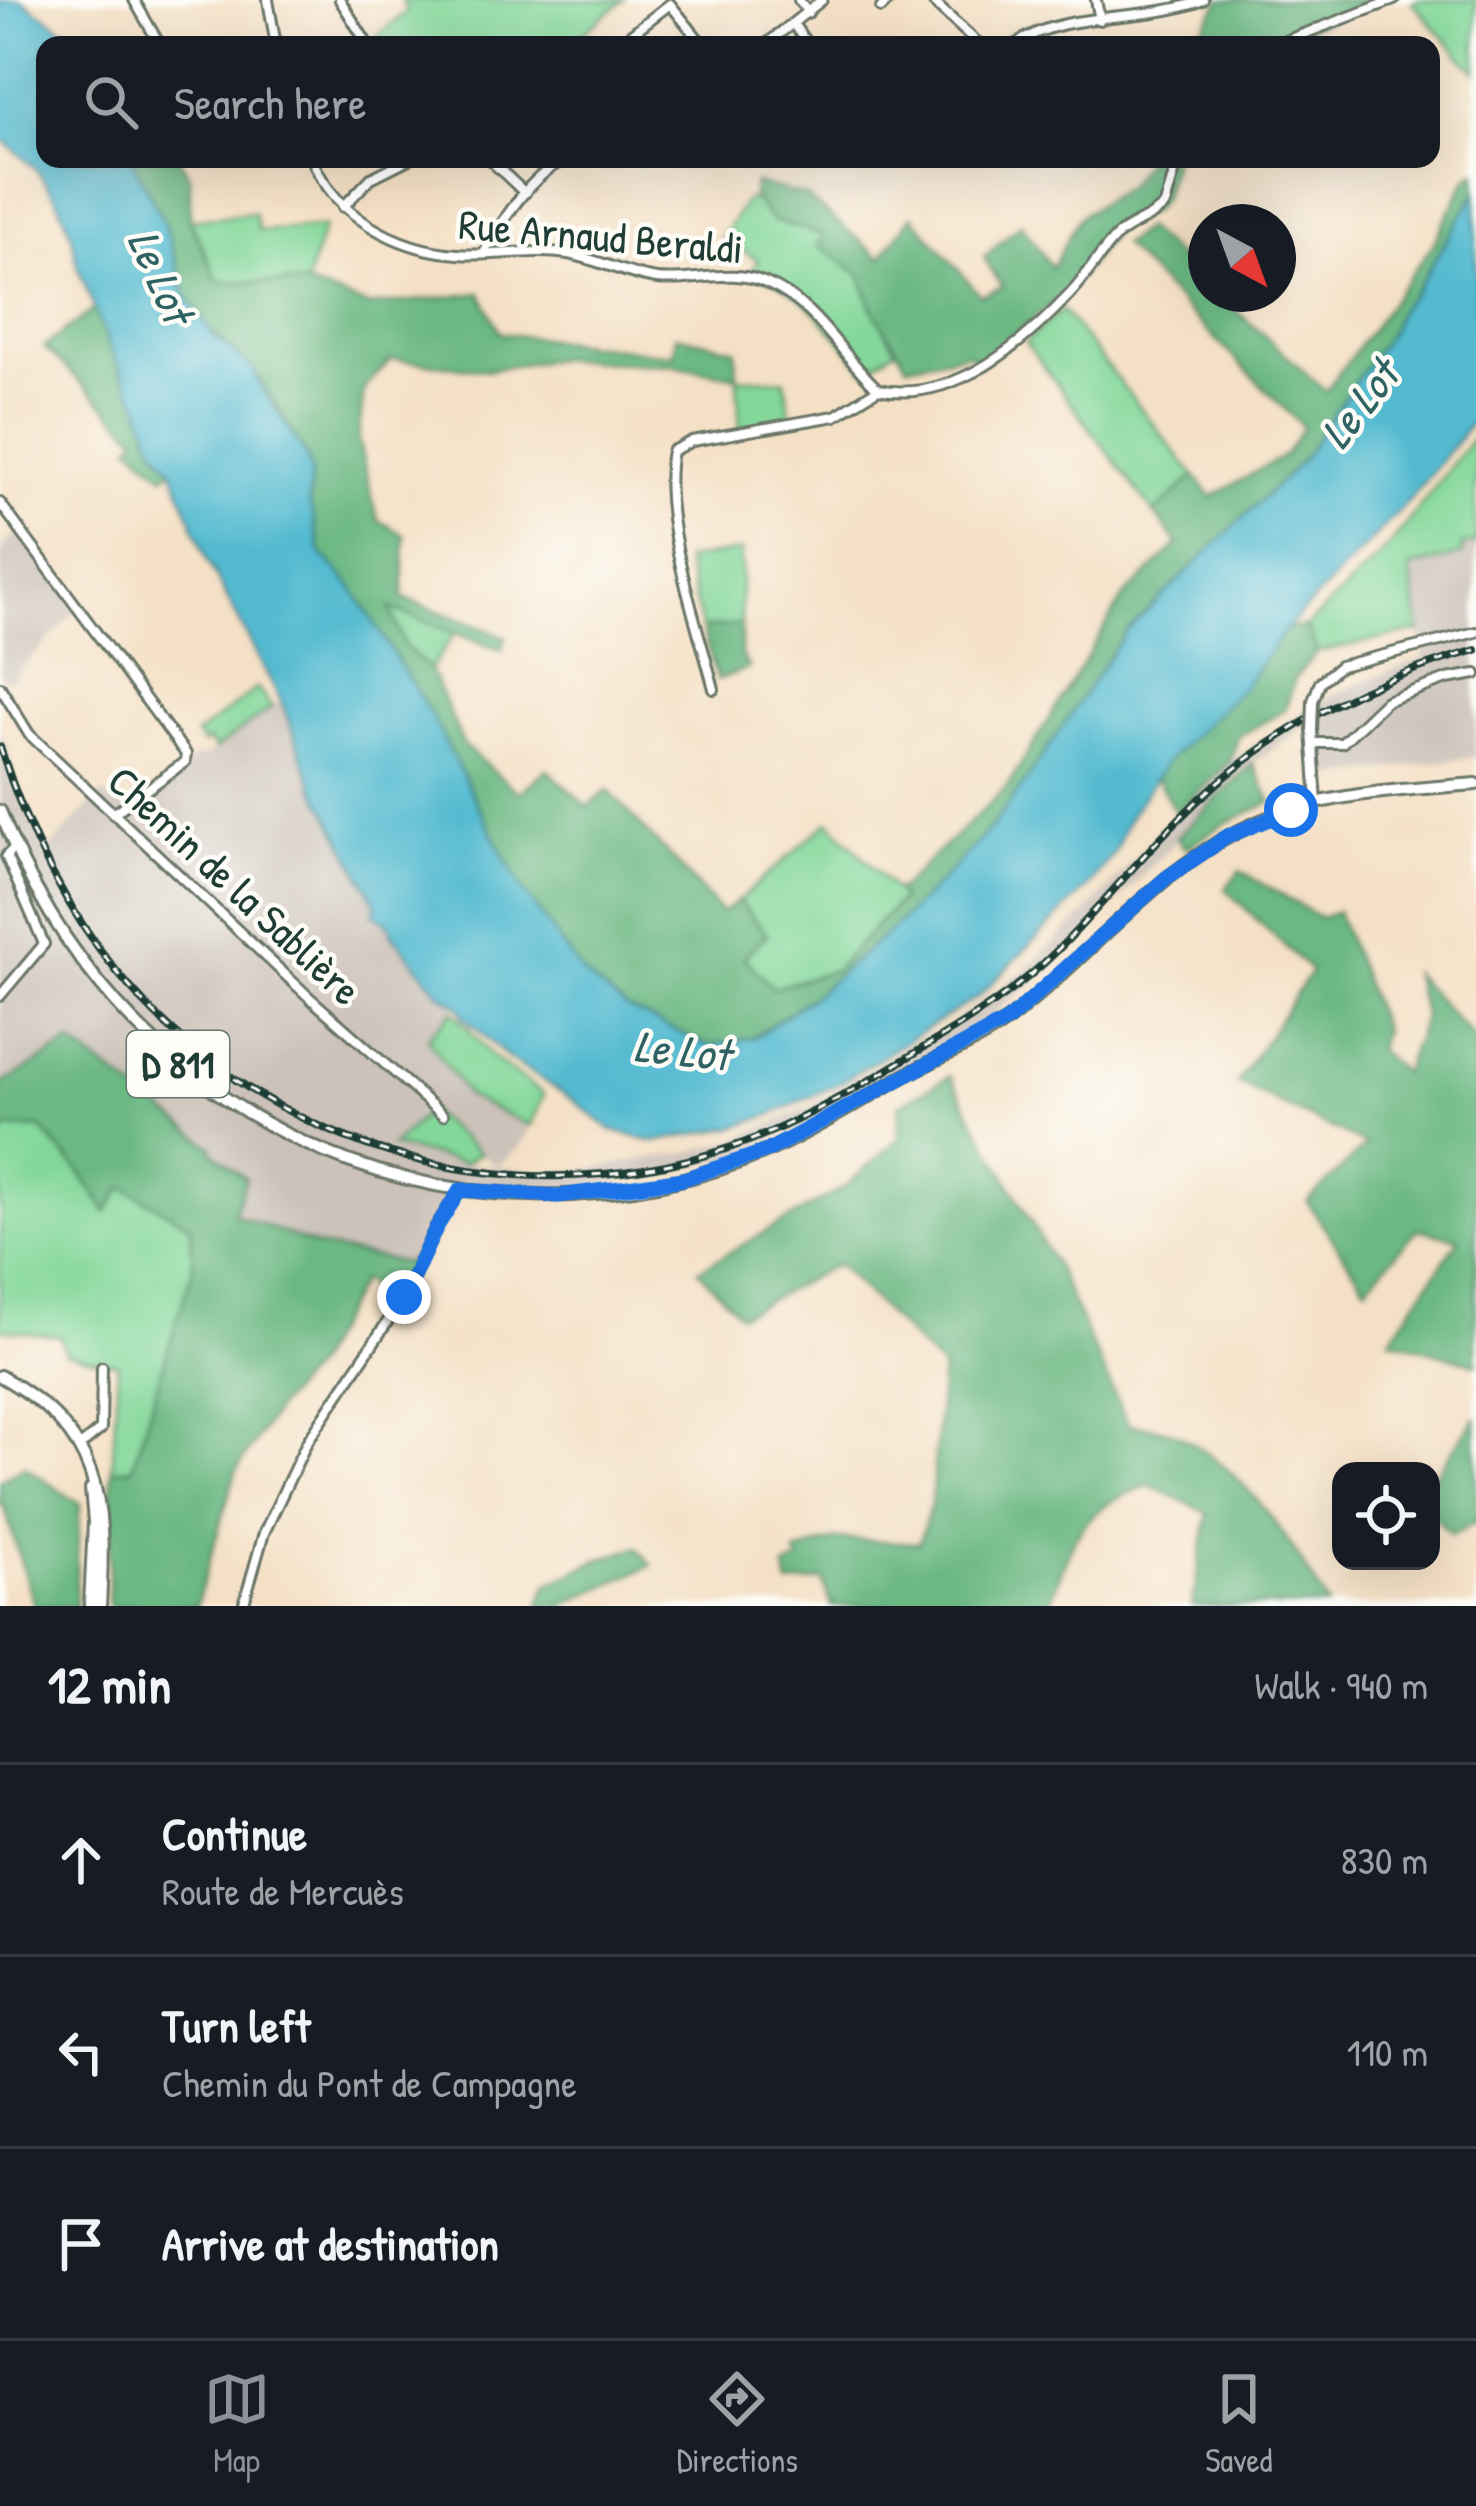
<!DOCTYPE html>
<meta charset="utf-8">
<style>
:root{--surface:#171b24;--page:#20242c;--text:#f1f3f6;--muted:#9ea1a6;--line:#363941;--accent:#8c9099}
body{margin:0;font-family:"Patrick Hand",sans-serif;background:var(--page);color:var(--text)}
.controls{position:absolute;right:36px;bottom:36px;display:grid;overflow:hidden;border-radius:24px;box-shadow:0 12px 48px #0002}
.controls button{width:108px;height:108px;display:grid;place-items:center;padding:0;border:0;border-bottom:3px solid var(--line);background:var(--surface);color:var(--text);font:60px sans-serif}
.compass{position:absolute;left:1188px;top:204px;width:108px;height:108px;border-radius:50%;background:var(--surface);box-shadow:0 12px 48px #0002;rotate:139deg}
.stop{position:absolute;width:36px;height:36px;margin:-27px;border:9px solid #1a73e8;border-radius:50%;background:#fff}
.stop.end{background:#1a73e8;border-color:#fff;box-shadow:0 3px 12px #0008}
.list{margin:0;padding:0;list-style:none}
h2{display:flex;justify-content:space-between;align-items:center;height:156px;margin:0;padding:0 48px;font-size:51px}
h2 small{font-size:39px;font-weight:400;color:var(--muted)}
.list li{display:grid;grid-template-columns:78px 1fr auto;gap:36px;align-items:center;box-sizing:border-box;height:192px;padding:0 48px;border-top:3px solid var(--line)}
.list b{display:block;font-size:45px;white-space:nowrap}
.list p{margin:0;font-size:39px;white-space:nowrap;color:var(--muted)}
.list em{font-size:39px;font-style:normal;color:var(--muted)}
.icon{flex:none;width:66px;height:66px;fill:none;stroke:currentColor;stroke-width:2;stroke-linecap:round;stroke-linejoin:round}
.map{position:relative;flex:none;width:1476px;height:1606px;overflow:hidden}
.search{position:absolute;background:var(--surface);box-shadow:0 12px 48px #0002;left:36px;right:36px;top:36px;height:132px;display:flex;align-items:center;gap:30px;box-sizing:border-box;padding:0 42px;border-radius:24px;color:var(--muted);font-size:45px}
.sheet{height:732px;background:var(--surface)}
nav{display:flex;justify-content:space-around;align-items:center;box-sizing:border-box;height:168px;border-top:3px solid var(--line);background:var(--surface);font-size:33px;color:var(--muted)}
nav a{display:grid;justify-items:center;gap:6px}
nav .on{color:var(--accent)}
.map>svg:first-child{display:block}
.industrial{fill:#ccc2b9}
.green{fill:#83d79a;stroke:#518a67;stroke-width:3}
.forest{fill:#6ab882;stroke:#447a5b;stroke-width:3}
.water{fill:#52bad0;stroke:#387c82;stroke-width:3}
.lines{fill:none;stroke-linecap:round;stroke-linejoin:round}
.street-casing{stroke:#6a7667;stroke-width:14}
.primary-casing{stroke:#6a7667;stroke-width:16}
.street{stroke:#fff;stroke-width:8}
.primary{stroke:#fff;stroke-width:10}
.rail-casing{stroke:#1f3d34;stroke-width:8}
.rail{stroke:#fdfcf7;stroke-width:3;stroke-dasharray:9;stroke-linecap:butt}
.street-bridge-casing{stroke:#6a7667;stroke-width:14;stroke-linecap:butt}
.street-bridge{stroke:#fff;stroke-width:8}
.route{stroke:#1a73e8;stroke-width:15}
.labels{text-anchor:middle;stroke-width:9;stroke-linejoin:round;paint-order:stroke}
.shield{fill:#fdfcf7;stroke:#62766e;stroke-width:3}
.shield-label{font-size:39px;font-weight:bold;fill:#1f3d34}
.street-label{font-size:42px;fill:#1f3d34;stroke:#fdfcf7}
.water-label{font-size:45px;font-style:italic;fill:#2e6263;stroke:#fdfcf7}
</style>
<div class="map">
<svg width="1476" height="1606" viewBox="0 0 1476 1606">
<rect width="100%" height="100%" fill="#fdfcf7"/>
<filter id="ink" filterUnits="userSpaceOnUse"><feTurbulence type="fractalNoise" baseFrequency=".00833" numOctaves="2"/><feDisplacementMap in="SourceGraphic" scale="24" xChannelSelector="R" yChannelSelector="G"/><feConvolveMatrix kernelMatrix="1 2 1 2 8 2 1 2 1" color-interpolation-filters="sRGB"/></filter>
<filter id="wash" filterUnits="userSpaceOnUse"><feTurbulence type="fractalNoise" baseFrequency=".004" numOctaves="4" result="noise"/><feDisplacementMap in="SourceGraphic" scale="48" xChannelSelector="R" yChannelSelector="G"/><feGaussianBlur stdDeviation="2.7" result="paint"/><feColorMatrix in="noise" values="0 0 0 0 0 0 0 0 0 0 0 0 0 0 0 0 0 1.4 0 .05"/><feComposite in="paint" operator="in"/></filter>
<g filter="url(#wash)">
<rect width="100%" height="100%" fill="#f4e0c5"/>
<!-- industrial -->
<path class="industrial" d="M 24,525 L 83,604 L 9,681 L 0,676 L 0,550 Z
M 1476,543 L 1476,757 L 1322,778 L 1319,701 L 1424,657 L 1410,568 L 1462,554 L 1462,545 Z
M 281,701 L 315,789 L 392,934 L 422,975 L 458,1005 L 427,1039 L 468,1097 L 531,1126 L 521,1145 L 498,1166 L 460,1139 L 451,1161 L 533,1171 L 573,1171 L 685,1153 L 730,1141 L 806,1108 L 949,1024 L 1024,971 L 1085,914 L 1169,819 L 1233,760 L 1308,708 L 1308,724 L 1243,771 L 1058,963 L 980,1025 L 818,1120 L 731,1157 L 653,1177 L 577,1186 L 539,1188 L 466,1182 L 420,1255 L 406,1263 L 317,1246 L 232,1214 L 245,1178 L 212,1151 L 213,1147 L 71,1043 L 0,1085 L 0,728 L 22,795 L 48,850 L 101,793 L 126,808 L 199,755 L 203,758 Z"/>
<!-- green -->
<path class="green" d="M 402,0 L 624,0 L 568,45 L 381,45 L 377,36 L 407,11 Z
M 1418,0 L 1476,0 L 1476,73 L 1412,3 Z
M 753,198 L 771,220 L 824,235 L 819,246 L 861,275 L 872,308 L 896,349 L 865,371 C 832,330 803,288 751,272 L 758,260 L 722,238 L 745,201 Z
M 254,213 L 259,231 L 324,227 L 306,284 L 218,281 L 190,220 Z
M 1062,310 L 1195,476 L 1154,513 L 1025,342 Z
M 737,377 L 785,380 L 791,420 L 740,431 Z
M 1476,433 L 1476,543 L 1462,545 L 1463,554 L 1410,568 L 1420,631 L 1317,652 L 1307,626 L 1388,548 Z
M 741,551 L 741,624 L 702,629 L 685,560 Z
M 389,607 L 455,633 L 430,669 L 405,647 Z
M 257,688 L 272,707 L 215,749 L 208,740 L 203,744 L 196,735 Z
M 829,821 L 902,898 L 835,970 L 773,989 L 744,957 L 767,934 L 738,901 Z
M 453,1011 L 494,1059 L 544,1094 L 531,1126 L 468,1097 L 427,1038 Z
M 428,1111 L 480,1153 L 464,1163 L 392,1146 Z
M 40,1128 L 79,1171 L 106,1211 L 123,1187 L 191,1226 L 193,1268 L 132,1469 L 112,1470 L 118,1364 L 65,1353 L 60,1336 L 0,1329 L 0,1134 L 7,1129 Z"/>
<!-- forest -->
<path class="forest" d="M 1221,0 L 1380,0 L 1265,45 L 1158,45 L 1203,28 Z
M 132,159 L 179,159 L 190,177 L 190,220 L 218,281 L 306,284 L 369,306 L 481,293 L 500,333 L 674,355 L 676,335 L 736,349 L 737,377 L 673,365 L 554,359 L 488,370 L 391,359 L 364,389 L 358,440 L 378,520 L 405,535 L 403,598 L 506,637 L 502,651 L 390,608 L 405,647 L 430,669 L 464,746 L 519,793 L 547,769 L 588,807 L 608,790 L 722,913 L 738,901 L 767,934 L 744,957 L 773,988 L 835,970 L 902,899 L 896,892 L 1007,787 L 1123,598 L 1178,544 L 1154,513 L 1195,476 L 1212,497 L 1285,455 L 1303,427 L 1122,245 L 1145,228 L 1206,283 L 1206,294 L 1218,294 L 1326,391 L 1432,246 L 1466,180 L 1476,171 L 1476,192 L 1414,293 L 1399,309 L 1391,330 L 1302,461 L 1125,633 L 1023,785 L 992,827 L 947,875 L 892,929 L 813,996 L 747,1041 L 709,1046 L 626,1008 L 583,974 L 520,886 L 431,715 L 352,587 L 321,553 L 309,499 L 311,471 L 306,455 L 258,377 L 239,355 L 207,328 L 185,293 L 165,225 Z
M 1146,159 L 1173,159 L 1162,200 L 1152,211 L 1116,229 L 1068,291 L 977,365 L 970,353 L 907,365 L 872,308 L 861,275 L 818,246 L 823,235 L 771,220 L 753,198 L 755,183 L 806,196 L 881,258 L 912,216 L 981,296 L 1002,287 L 984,257 L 1021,224 L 1052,268 L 1079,217 L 1128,185 Z
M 97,307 L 112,353 L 140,406 L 153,443 L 172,469 L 164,476 L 131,446 L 137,437 L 44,347 Z
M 741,624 L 741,655 L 749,668 L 717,680 L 702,629 Z
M 1307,626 L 1317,652 L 1295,678 L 1285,710 L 1239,736 L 1229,763 L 1176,813 L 1156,777 L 1169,759 L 1253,674 L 1286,629 Z
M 1253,764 L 1272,802 L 1226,823 L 1185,849 L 1177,837 Z
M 1240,871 L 1321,918 L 1337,912 L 1383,1030 L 1378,1050 L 1403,1073 L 1424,1017 L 1413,974 L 1476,1040 L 1476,1364 L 1390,1339 L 1459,1239 L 1418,1229 L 1366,1287 L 1307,1202 L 1366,1145 L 1237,1083 L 1311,971 L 1225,889 Z
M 71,1043 L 213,1147 L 212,1151 L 246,1179 L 233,1214 L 317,1246 L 405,1263 L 420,1255 L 398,1297 L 388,1305 L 361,1280 L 313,1367 L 278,1406 L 236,1471 L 196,1606 L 108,1606 L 112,1470 L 132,1468 L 193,1268 L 191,1226 L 123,1187 L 107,1212 L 79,1171 L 41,1128 L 7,1129 L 0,1134 L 0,1085 Z
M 950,1076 L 1057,1269 L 1128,1424 C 1142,1427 1160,1427 1174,1433 C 1244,1466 1291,1541 1328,1606 L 1192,1606 L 1208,1513 L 1149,1485 C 1074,1512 1076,1537 1048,1606 L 831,1606 L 823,1580 L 789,1585 L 785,1568 L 799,1561 L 796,1553 L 837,1539 L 919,1543 L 931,1504 L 942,1369 L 837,1264 L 740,1315 L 698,1270 L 845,1187 L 899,1138 L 899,1105 Z
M 1476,1418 L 1476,1522 L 1451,1535 L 1431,1513 L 1431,1480 Z
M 24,1466 L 80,1504 L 75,1606 L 34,1606 L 4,1506 L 0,1505 L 0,1480 Z
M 637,1547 L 652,1565 L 561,1606 L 539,1606 L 547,1585 L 598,1560 Z"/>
<!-- water -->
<path class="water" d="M 0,0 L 22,0 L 68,32 L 77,45 L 45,45 L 45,159 L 132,159 L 165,225 L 185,293 L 214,336 L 254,369 L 258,382 L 306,455 L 311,471 L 309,499 L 321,553 L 352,587 L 431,715 L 520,886 L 583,974 L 626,1008 L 709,1046 L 755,1037 L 813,996 L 892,929 L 947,875 L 992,827 L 1023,785 L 1125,633 L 1301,461 L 1391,330 L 1399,309 L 1414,293 L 1476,192 L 1476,417 L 1407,503 L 1286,629 L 1242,689 L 1169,759 L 1129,817 L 1115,851 L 1090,885 L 978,997 L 836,1085 L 773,1114 L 736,1127 L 654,1142 L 611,1130 L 571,1098 L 509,1059 L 464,1017 L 458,1005 L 440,994 L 392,934 L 389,924 L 373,913 L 377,905 L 315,789 L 281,701 L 207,560 L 172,469 L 153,444 L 140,406 L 112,353 L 77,265 L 72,236 L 57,199 L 35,168 L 0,137 Z"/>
</g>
<g filter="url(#ink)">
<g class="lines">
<!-- street casing -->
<g class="street-casing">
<path id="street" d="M 134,0 L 160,45
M 268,0 L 276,45
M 340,0 L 368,45
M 799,0 L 808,13
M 931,0 L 980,45
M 1096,0 L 1100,20
M 670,4 L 703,45
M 881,8 L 889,0
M 794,25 L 808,45
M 617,45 L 670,4
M 765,45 L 822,0
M 1015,45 C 1063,9 1147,23 1203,0
M 1274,45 L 1394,0
M 312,159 C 335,216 397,250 458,254 C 494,257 532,248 568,254 C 598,259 626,275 657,279 C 694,283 731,267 766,283 C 817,304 840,354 878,389
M 490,160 L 525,193
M 343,207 L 371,178 L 409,159
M 484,253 C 504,219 529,176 566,159
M 878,389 C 953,405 1024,343 1071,293 C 1088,275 1100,252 1118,235 C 1132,223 1152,219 1165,205 L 1178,159
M 0,503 L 186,754 L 185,762 L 113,814
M 0,687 L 29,734 L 310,998 L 443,1115
M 714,689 C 697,623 659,517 672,451 L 692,441 L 835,416 L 878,389
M 1313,701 L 1320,682 L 1340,666 L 1476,632
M 1312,731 L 1317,802
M 1313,743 L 1342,743 L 1386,701 L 1447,679 L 1476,674
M 0,996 L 44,944 L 6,856 L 15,847
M 80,1446 L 101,1429 L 102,1367
M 243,1606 L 264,1533 L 307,1442 L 404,1297 L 436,1227 L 460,1190"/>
</g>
<!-- primary casing -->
<g class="primary-casing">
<path id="primary" d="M 0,811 C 56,955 156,1070 296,1139 C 441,1209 621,1215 770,1150 C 816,1129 860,1101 904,1076 C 938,1057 977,1043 1008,1020 C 1094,954 1160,862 1263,820 C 1330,792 1404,790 1476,784
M 0,1376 C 102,1433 106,1499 100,1606
M 90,1606 L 94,1522 L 91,1489"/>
</g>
<!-- street -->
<use href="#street" class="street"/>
<!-- primary -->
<use href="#primary" class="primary"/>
<!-- rail casing -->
<g class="rail-casing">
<path id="rail" d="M 0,747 C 54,917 151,1049 317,1125 C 446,1184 596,1193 732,1147 C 790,1127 844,1096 897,1064 C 944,1035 993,1007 1035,971 C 1086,926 1127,871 1175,823 C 1259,736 1360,682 1476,650"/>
</g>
<!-- rail -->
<use href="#rail" class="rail"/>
<!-- street-bridge casing -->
<g class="street-bridge-casing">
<path id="street-bridge" d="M 1312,731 L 1313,701"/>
</g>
<!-- street-bridge -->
<use href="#street-bridge" class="street-bridge"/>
</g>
</g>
<g class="lines" filter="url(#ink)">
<!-- route -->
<path class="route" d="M 404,1297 L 436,1228 L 460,1190 L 558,1196 L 628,1187 L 683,1179 L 767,1151 L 1008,1020 L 1166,878 L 1228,836 L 1291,810"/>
</g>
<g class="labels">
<!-- shield labels -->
<rect class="shield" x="127" y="1031" width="102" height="66" rx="9"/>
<g class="shield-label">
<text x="178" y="1078">D 811</text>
</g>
<!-- street labels -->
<g class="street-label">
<text transform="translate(601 236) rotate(5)" y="15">Rue Arnaud Beraldi</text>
<text transform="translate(235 885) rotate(43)" y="15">Chemin de la Sablière</text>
</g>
<!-- water labels -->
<g class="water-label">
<text transform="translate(161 276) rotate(66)" y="16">Le Lot</text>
<text transform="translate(1359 404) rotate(-52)" y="16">Le Lot</text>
<text transform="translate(682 1050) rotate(6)" y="16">Le Lot</text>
</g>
</g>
</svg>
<div class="controls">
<button><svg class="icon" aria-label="locate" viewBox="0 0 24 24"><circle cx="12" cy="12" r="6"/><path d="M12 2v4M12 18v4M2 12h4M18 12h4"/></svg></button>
</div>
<svg class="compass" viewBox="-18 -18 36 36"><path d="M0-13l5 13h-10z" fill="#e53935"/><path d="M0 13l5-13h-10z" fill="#9ea1a6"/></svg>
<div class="stop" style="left:1291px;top:810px"></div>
<div class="stop end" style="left:404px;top:1297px"></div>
<div class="search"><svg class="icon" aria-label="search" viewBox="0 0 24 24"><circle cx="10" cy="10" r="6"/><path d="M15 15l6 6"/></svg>Search here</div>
</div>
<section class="sheet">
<h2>12 min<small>Walk · 940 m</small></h2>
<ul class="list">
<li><svg class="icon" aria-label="ahead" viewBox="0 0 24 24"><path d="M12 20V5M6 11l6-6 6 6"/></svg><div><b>Continue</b><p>Route de Mercuès</p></div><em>830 m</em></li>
<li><svg class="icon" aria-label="left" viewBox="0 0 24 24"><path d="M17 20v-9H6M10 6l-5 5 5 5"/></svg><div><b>Turn left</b><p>Chemin du Pont de Campagne</p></div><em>110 m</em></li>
<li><svg class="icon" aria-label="arrive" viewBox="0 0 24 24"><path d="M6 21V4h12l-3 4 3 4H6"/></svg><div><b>Arrive at destination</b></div></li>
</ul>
</section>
<nav>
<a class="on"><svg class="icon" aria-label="map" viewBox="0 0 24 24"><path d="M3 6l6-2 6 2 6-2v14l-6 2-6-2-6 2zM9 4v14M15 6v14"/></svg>Map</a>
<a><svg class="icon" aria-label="directions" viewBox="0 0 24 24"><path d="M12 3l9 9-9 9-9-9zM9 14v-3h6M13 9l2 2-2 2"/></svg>Directions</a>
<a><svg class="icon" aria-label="saved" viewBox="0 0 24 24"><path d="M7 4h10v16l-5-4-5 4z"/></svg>Saved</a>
</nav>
